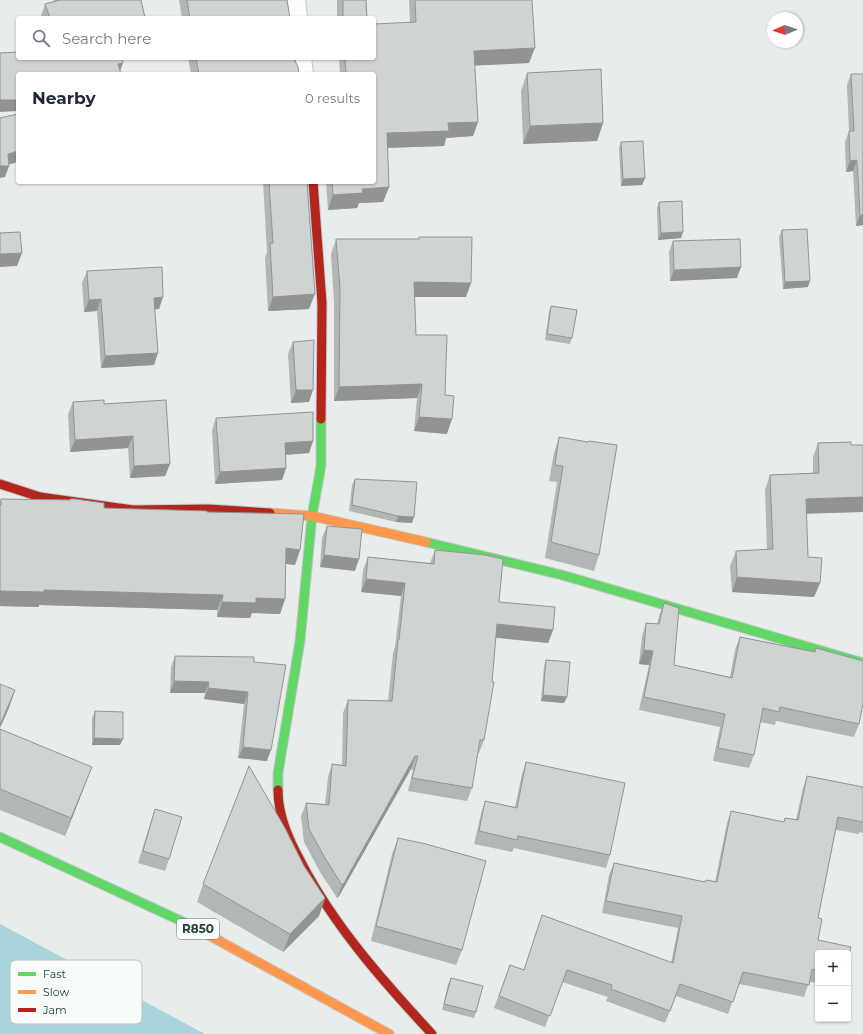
<!DOCTYPE html>
<meta charset="utf-8">
<style>
:root{--surface:#fff;--page:#f2f2f3;--text:#1f2937;--muted:#747a83;--line:#e0e1e3}
body{margin:0;font-family:Montserrat,sans-serif;background:var(--page);color:var(--text)}
.controls{position:absolute;right:12px;bottom:12px;display:grid;overflow:hidden;border-radius:4px;box-shadow:0 1px 3px #0004}
.controls button{width:36px;height:36px;display:grid;place-items:center;padding:0;border:0;border-bottom:1px solid var(--line);background:var(--surface);color:var(--text);font:20px sans-serif}
.compass{position:absolute;left:767px;top:12px;width:36px;height:36px;border-radius:50%;background:var(--surface);box-shadow:0 1px 3px #0004;rotate:268deg}
.list{margin:0;padding:0;list-style:none}
h2{display:flex;justify-content:space-between;align-items:center;height:52px;margin:0;padding:0 16px;font-size:17px}
h2 small{font-size:13px;font-weight:400;color:var(--muted)}
.icon{flex:none;width:22px;height:22px;fill:none;stroke:currentColor;stroke-width:2;stroke-linecap:round;stroke-linejoin:round}
.map{position:relative;flex:none;width:863px;height:1034px;overflow:hidden}
.search{position:absolute;background:var(--surface);box-shadow:0 1px 3px #0004;left:16px;top:16px;width:360px;height:44px;display:flex;align-items:center;gap:10px;box-sizing:border-box;padding:0 14px;border-radius:4px;color:var(--muted);font-size:15px}
.panel{position:absolute;background:var(--surface);box-shadow:0 1px 3px #0004;left:16px;top:72px;width:360px;height:112px;border-radius:4px}
.map>svg:first-child{display:block}
.water{fill:#a9d4db}
.lines{fill:none;stroke-linecap:round;stroke-linejoin:round}
.street-casing{stroke:#c5cac8;stroke-width:24}
.fast-casing{stroke:#c3cbc8;stroke-width:11}
.slow-casing{stroke:#c3cbc8;stroke-width:11}
.jam-casing{stroke:#c3cbc8;stroke-width:11}
.street{stroke:#fcfcfc;stroke-width:22}
.fast{stroke:#63d668;stroke-width:9}
.slow{stroke:#ff974d;stroke-width:9}
.jam{stroke:#b3261e;stroke-width:9}
.wall{fill:#b2b6b5}
.shaded-wall{fill:#919493}
.building{fill:#cfd4d2;stroke:#919493}
.labels{text-anchor:middle;stroke-width:3;stroke-linejoin:round;paint-order:stroke}
.shield{fill:#f7fbf9;stroke:#637a73;stroke-width:1}
.shield-label{font-size:12px;font-weight:bold;fill:#24423a}
.key{fill:#f7fbf9;stroke:#b8c4c0;stroke-width:1}
.key-label{font-size:11px;fill:#24423a}
</style>
<div class="map">
<svg width="863" height="1034" viewBox="0 0 863 1034">
<rect width="100%" height="100%" fill="#e8edeb"/>
<!-- water -->
<path class="water" d="M 0,924 L 205,1034 L 0,1034 Z"/>
<g class="lines">
<!-- street casing -->
<g class="street-casing">
<path id="street" d="M 294,0 L 296,18
M 300,58 L 302,74"/>
</g>
<!-- fast casing -->
<g class="fast-casing">
<path id="fast" d="M 426,542 L 562,575 L 863,663
M 278,790 L 278,773 L 300,641 L 312,516 L 321,466 L 321,419
M 0,837 L 194,927"/>
</g>
<!-- slow casing -->
<g class="slow-casing">
<path id="slow" d="M 270,513 L 312,516 L 426,542
M 194,927 L 389,1034"/>
</g>
<!-- jam casing -->
<g class="jam-casing">
<path id="jam" d="M 313,182 L 322,303 L 321,419
M 0,484 L 40,497 L 133,510 L 208,509 L 270,513
M 278,790 C 278,816 289,840 301,862 C 334,926 383,981 432,1034"/>
</g>
<!-- street -->
<use href="#street" class="street"/>
<!-- fast -->
<use href="#fast" class="fast"/>
<!-- slow -->
<use href="#slow" class="slow"/>
<!-- jam -->
<use href="#jam" class="jam"/>
</g>
<!-- wall -->
<path class="wall" d="M 54,0 L 141,0 L 145,18 L 42,18 L 41,16 L 45,4 L 54,1 Z
M 179,0 L 287,0 L 290,18 L 182,18 Z
M 337,0 L 366,0 L 367,18 L 337,18 Z
M 409,0 L 532,0 L 529,63 L 475,65 L 478,122 L 473,136 L 446,138 L 444,146 L 387,148 L 389,187 L 383,202 L 359,203 L 357,208 L 328,210 L 326,182 L 374,182 L 340,74 L 339,58 L 374,58 L 410,22 Z
M 188,58 L 295,58 L 299,74 L 191,74 Z
M 527,73 L 603,123 L 597,141 L 523,144 L 521,91 Z
M 851,74 L 863,225 L 856,226 L 853,171 L 846,172 L 845,142 L 849,131 L 847,85 Z
M 621,142 L 645,178 L 642,185 L 621,186 L 619,148 Z
M 263,182 L 307,182 L 309,309 L 268,311 L 265,258 L 267,252 Z
M 659,202 L 683,232 L 681,238 L 658,240 L 657,208 Z
M 782,230 L 808,287 L 783,289 L 779,237 Z
M 419,237 L 466,297 L 415,297 L 416,335 L 445,395 L 447,434 L 414,431 L 417,398 L 334,401 L 334,303 L 331,254 L 336,239 L 418,239 Z
M 673,241 L 737,278 L 670,281 L 669,252 Z
M 87,271 L 159,309 L 155,309 L 154,365 L 101,368 L 97,311 L 84,312 L 82,283 Z
M 551,306 L 572,338 L 570,344 L 545,340 L 549,312 Z
M 293,342 L 309,402 L 291,403 L 288,354 Z
M 73,402 L 104,404 L 170,464 L 165,476 L 130,478 L 128,448 L 70,452 L 68,414 Z
M 216,418 L 313,441 L 309,453 L 286,455 L 286,468 L 282,480 L 215,484 L 212,430 Z
M 559,437 L 599,555 L 594,571 L 545,558 L 557,482 L 549,481 L 554,453 Z
M 851,442 L 806,513 L 808,557 L 820,583 L 814,597 L 732,592 L 730,566 L 736,551 L 767,549 L 765,490 L 770,475 L 813,473 L 813,457 L 818,443 Z
M 355,479 L 412,523 L 396,522 L 349,511 L 352,485 Z
M 1,499 L 70,500 L 70,499 L 104,508 L 207,512 L 300,550 L 295,565 L 286,564 L 285,599 L 280,614 L 252,613 L 250,618 L 217,617 L 217,610 L 39,605 L 39,607 L 0,606 L 0,502 Z
M 327,526 L 355,571 L 320,567 L 322,538 Z
M 435,550 L 499,602 L 553,630 L 548,643 L 496,638 L 484,740 L 479,753 L 478,753 L 472,788 L 467,801 L 408,791 L 413,770 L 411,769 L 339,896 L 337,898 L 320,872 L 304,842 L 301,816 L 306,803 L 325,804 L 328,777 L 332,764 L 342,765 L 343,713 L 348,700 L 388,701 L 393,653 L 395,647 L 401,596 L 361,592 L 363,570 L 368,557 L 430,563 Z
M 664,603 L 674,665 L 730,677 L 735,650 L 740,637 L 814,652 L 816,648 L 859,724 L 854,737 L 776,721 L 775,725 L 760,722 L 754,755 L 749,768 L 713,761 L 720,727 L 639,710 L 649,665 L 639,664 L 642,636 L 646,623 L 657,624 L 659,616 Z
M 175,656 L 254,662 L 267,761 L 238,758 L 244,704 L 204,699 L 205,693 L 170,693 L 171,667 Z
M 546,660 L 567,697 L 564,703 L 541,701 L 544,666 Z
M 95,711 L 120,745 L 92,745 L 92,718 Z
M 0,729 L 85,785 L 65,836 L 0,810 Z
M 526,762 L 610,855 L 606,868 L 514,848 L 512,852 L 474,844 L 481,814 L 485,801 L 515,807 L 522,774 Z
M 807,776 L 863,787 L 863,833 L 859,832 L 859,834 L 836,830 L 818,918 L 818,983 L 809,982 L 804,997 L 739,984 L 728,1014 L 676,996 L 665,1023 L 606,1001 L 608,997 L 562,982 L 545,1027 L 494,1008 L 510,965 L 524,970 L 542,915 L 671,963 L 678,928 L 602,913 L 609,875 L 614,863 L 705,882 L 715,882 L 727,823 L 731,811 L 784,822 L 785,818 L 796,820 L 803,788 Z
M 155,809 L 169,859 L 165,871 L 138,863 L 151,821 Z
M 398,838 L 462,950 L 456,965 L 371,941 L 392,854 Z
M 304,866 L 325,898 L 319,916 L 283,952 L 197,902 L 203,884 Z
M 451,978 L 476,1012 L 474,1018 L 442,1010 L 448,984 Z"/>
<!-- shaded-wall -->
<path class="shaded-wall" d="M 535,48 L 529,63 L 468,66 L 474,51 Z
M 123,63 L 119,74 L 118,64 Z
M 0,100 L 18,100 L 18,111 L 0,112 Z
M 478,122 L 473,136 L 446,138 L 444,146 L 381,148 L 387,133 L 448,123 Z
M 603,123 L 597,141 L 523,144 L 530,126 Z
M 18,151 L 18,162 L 4,166 L 8,154 Z
M 857,160 L 853,171 L 846,172 L 850,161 Z
M 0,166 L 9,166 L 5,177 L 0,178 Z
M 645,178 L 642,185 L 621,186 L 623,179 Z
M 389,187 L 383,202 L 359,203 L 357,208 L 328,210 L 333,195 L 362,189 Z
M 860,215 L 863,215 L 863,225 L 856,226 Z
M 683,232 L 681,238 L 658,240 L 661,233 Z
M 22,253 L 17,266 L 0,267 L 0,254 Z
M 741,267 L 737,278 L 670,281 L 674,270 Z
M 810,281 L 808,287 L 783,289 L 785,282 Z
M 414,282 L 471,283 L 466,297 L 409,297 Z
M 315,294 L 309,309 L 268,311 L 273,297 Z
M 163,297 L 159,309 L 150,310 L 154,298 Z
M 101,299 L 97,311 L 84,312 L 89,300 Z
M 158,353 L 154,365 L 101,368 L 105,356 Z
M 422,384 L 417,398 L 334,401 L 339,387 Z
M 296,390 L 313,390 L 309,402 L 291,403 Z
M 419,417 L 452,419 L 447,434 L 414,431 Z
M 133,436 L 128,448 L 70,452 L 75,440 Z
M 313,441 L 309,453 L 281,455 L 285,443 Z
M 170,464 L 165,476 L 130,478 L 134,466 Z
M 286,468 L 282,480 L 215,484 L 220,472 Z
M 863,497 L 863,512 L 800,514 L 806,499 Z
M 398,516 L 414,517 L 412,523 L 396,522 Z
M 286,548 L 300,550 L 295,565 L 280,563 Z
M 324,555 L 359,559 L 355,571 L 320,567 Z
M 737,577 L 820,583 L 814,597 L 732,592 Z
M 366,579 L 405,583 L 401,596 L 361,592 Z
M 44,590 L 223,595 L 217,610 L 39,605 L 39,607 L 0,606 L 0,591 Z
M 256,598 L 285,599 L 280,614 L 252,613 L 250,618 L 217,617 L 222,602 Z
M 497,624 L 553,630 L 548,643 L 492,637 Z
M 644,650 L 653,651 L 649,665 L 639,664 Z
M 174,681 L 209,682 L 205,693 L 170,693 Z
M 208,688 L 248,692 L 244,704 L 204,699 Z
M 15,690 L 9,708 L 0,728 L 0,725 Z
M 543,695 L 567,697 L 564,703 L 541,701 Z
M 94,738 L 123,739 L 120,745 L 92,745 Z
M 243,747 L 271,750 L 267,761 L 238,758 Z
M 415,756 L 411,769 L 339,896 L 337,898 L 342,885 Z
M 92,767 L 85,785 L 65,836 L 71,818 Z
M 325,898 L 319,916 L 283,952 L 290,934 Z"/>
<!-- building -->
<path class="building" d="M 60,0 L 141,0 L 145,18 L 50,18 L 45,4 Z
M 187,0 L 287,0 L 290,18 L 190,18 Z
M 343,0 L 366,0 L 367,18 L 343,18 Z
M 415,0 L 532,0 L 535,48 L 474,51 L 478,122 L 448,123 L 449,131 L 387,133 L 389,187 L 362,189 L 363,193 L 333,195 L 332,182 L 374,182 L 374,74 L 337,74 L 346,74 L 345,58 L 374,58 L 374,24 L 416,22 Z
M 18,52 L 18,58 L 121,58 L 123,63 L 118,64 L 121,74 L 18,74 L 18,100 L 0,100 L 0,53 Z
M 196,58 L 295,58 L 295,61 L 298,67 L 299,74 L 199,74 Z
M 601,69 L 603,123 L 530,126 L 527,73 Z
M 851,74 L 863,74 L 863,215 L 860,215 L 857,160 L 850,161 L 849,131 L 854,131 Z
M 18,114 L 18,151 L 8,154 L 9,166 L 0,166 L 0,118 Z
M 643,141 L 645,178 L 623,179 L 621,142 Z
M 269,182 L 307,182 L 315,294 L 273,297 L 270,243 L 273,243 Z
M 682,201 L 683,232 L 661,233 L 659,202 Z
M 807,229 L 810,281 L 785,282 L 782,230 Z
M 20,232 L 22,253 L 0,254 L 0,233 Z
M 419,237 L 472,237 L 471,283 L 414,282 L 416,335 L 447,335 L 445,395 L 454,396 L 452,419 L 419,417 L 422,384 L 339,387 L 340,288 L 336,239 L 419,239 Z
M 740,239 L 741,267 L 674,270 L 673,241 Z
M 162,267 L 163,297 L 154,298 L 158,353 L 105,356 L 101,299 L 89,300 L 87,271 Z
M 551,306 L 577,310 L 572,338 L 547,334 Z
M 314,340 L 313,390 L 296,390 L 293,342 Z
M 104,400 L 104,404 L 166,400 L 170,464 L 134,466 L 133,436 L 75,440 L 73,402 Z
M 313,412 L 313,441 L 285,443 L 286,468 L 220,472 L 216,418 Z
M 559,437 L 588,442 L 589,441 L 617,445 L 599,555 L 551,542 L 563,466 L 555,465 Z
M 851,442 L 851,445 L 863,445 L 863,497 L 806,499 L 808,557 L 822,558 L 820,583 L 737,577 L 736,551 L 773,549 L 770,475 L 819,473 L 818,443 Z
M 355,479 L 417,482 L 414,517 L 398,516 L 352,505 Z
M 1,499 L 70,500 L 70,499 L 75,499 L 104,503 L 104,508 L 207,511 L 207,512 L 304,514 L 300,550 L 286,548 L 285,599 L 256,598 L 256,603 L 222,602 L 223,595 L 44,590 L 44,592 L 0,591 L 0,505 L 1,505 Z
M 327,526 L 362,529 L 359,559 L 324,555 Z
M 435,550 L 485,555 L 503,559 L 499,602 L 555,607 L 553,630 L 497,624 L 492,682 L 494,682 L 484,740 L 480,740 L 472,788 L 412,778 L 418,756 L 415,756 L 344,883 L 342,885 L 325,858 L 309,829 L 306,803 L 329,805 L 332,764 L 346,766 L 348,700 L 392,701 L 398,640 L 399,640 L 405,583 L 366,579 L 368,557 L 434,564 Z
M 664,603 L 679,608 L 674,665 L 732,678 L 740,637 L 815,652 L 816,648 L 863,661 L 863,704 L 859,724 L 780,707 L 779,712 L 763,708 L 754,755 L 718,748 L 725,714 L 644,697 L 653,651 L 644,650 L 646,623 L 659,624 Z
M 175,656 L 254,657 L 254,662 L 286,665 L 271,750 L 243,747 L 248,692 L 208,688 L 209,682 L 174,681 Z
M 546,660 L 570,662 L 567,697 L 543,695 Z
M 0,684 L 15,690 L 0,725 Z
M 95,711 L 123,712 L 123,739 L 94,738 Z
M 0,729 L 92,767 L 71,818 L 0,789 Z
M 526,762 L 625,783 L 610,855 L 518,836 L 517,840 L 479,831 L 485,801 L 517,808 Z
M 249,766 L 285,828 L 304,866 L 325,898 L 290,934 L 203,884 Z
M 807,776 L 863,787 L 863,822 L 838,817 L 818,918 L 822,919 L 818,940 L 851,947 L 848,960 L 848,953 L 818,953 L 818,971 L 812,969 L 809,985 L 743,972 L 733,1002 L 680,984 L 670,1011 L 611,989 L 612,985 L 567,970 L 550,1016 L 499,996 L 510,965 L 524,970 L 542,915 L 673,963 L 682,916 L 606,901 L 614,863 L 705,882 L 706,880 L 717,882 L 731,811 L 784,822 L 785,818 L 798,820 Z
M 155,809 L 182,817 L 169,859 L 143,851 Z
M 398,838 L 426,844 L 486,861 L 462,950 L 376,926 Z
M 451,978 L 483,986 L 476,1012 L 444,1004 Z"/>
<g class="labels">
<!-- shield labels -->
<rect class="shield" x="177" y="919" width="42" height="20" rx="3"/>
<g class="shield-label">
<text x="198" y="933">R850</text>
</g>
</g>
<!-- legend -->
<rect x="10" y="960" width="132" height="64" rx="6" class="key"/>
<rect x="18" y="972" width="18" height="4" fill="#63d668"/>
<rect x="18" y="990" width="18" height="4" fill="#ff974d"/>
<rect x="18" y="1008" width="18" height="4" fill="#b3261e"/>
<g class="key-label">
<text x="43" y="978">Fast</text>
<text x="43" y="996">Slow</text>
<text x="43" y="1014">Jam</text>
</g>
</svg>
<div class="controls">
<button>+</button>
<button>−</button>
</div>
<svg class="compass" viewBox="-18 -18 36 36"><path d="M0-13l5 13h-10z" fill="#e53935"/><path d="M0 13l5-13h-10z" fill="#747a83"/></svg>
<div class="search"><svg class="icon" aria-label="search" viewBox="0 0 24 24"><circle cx="10" cy="10" r="6"/><path d="M15 15l6 6"/></svg>Search here</div>
<section class="panel">
<h2>Nearby<small>0 results</small></h2>
<ul class="list">
</ul>
</section>
</div>
